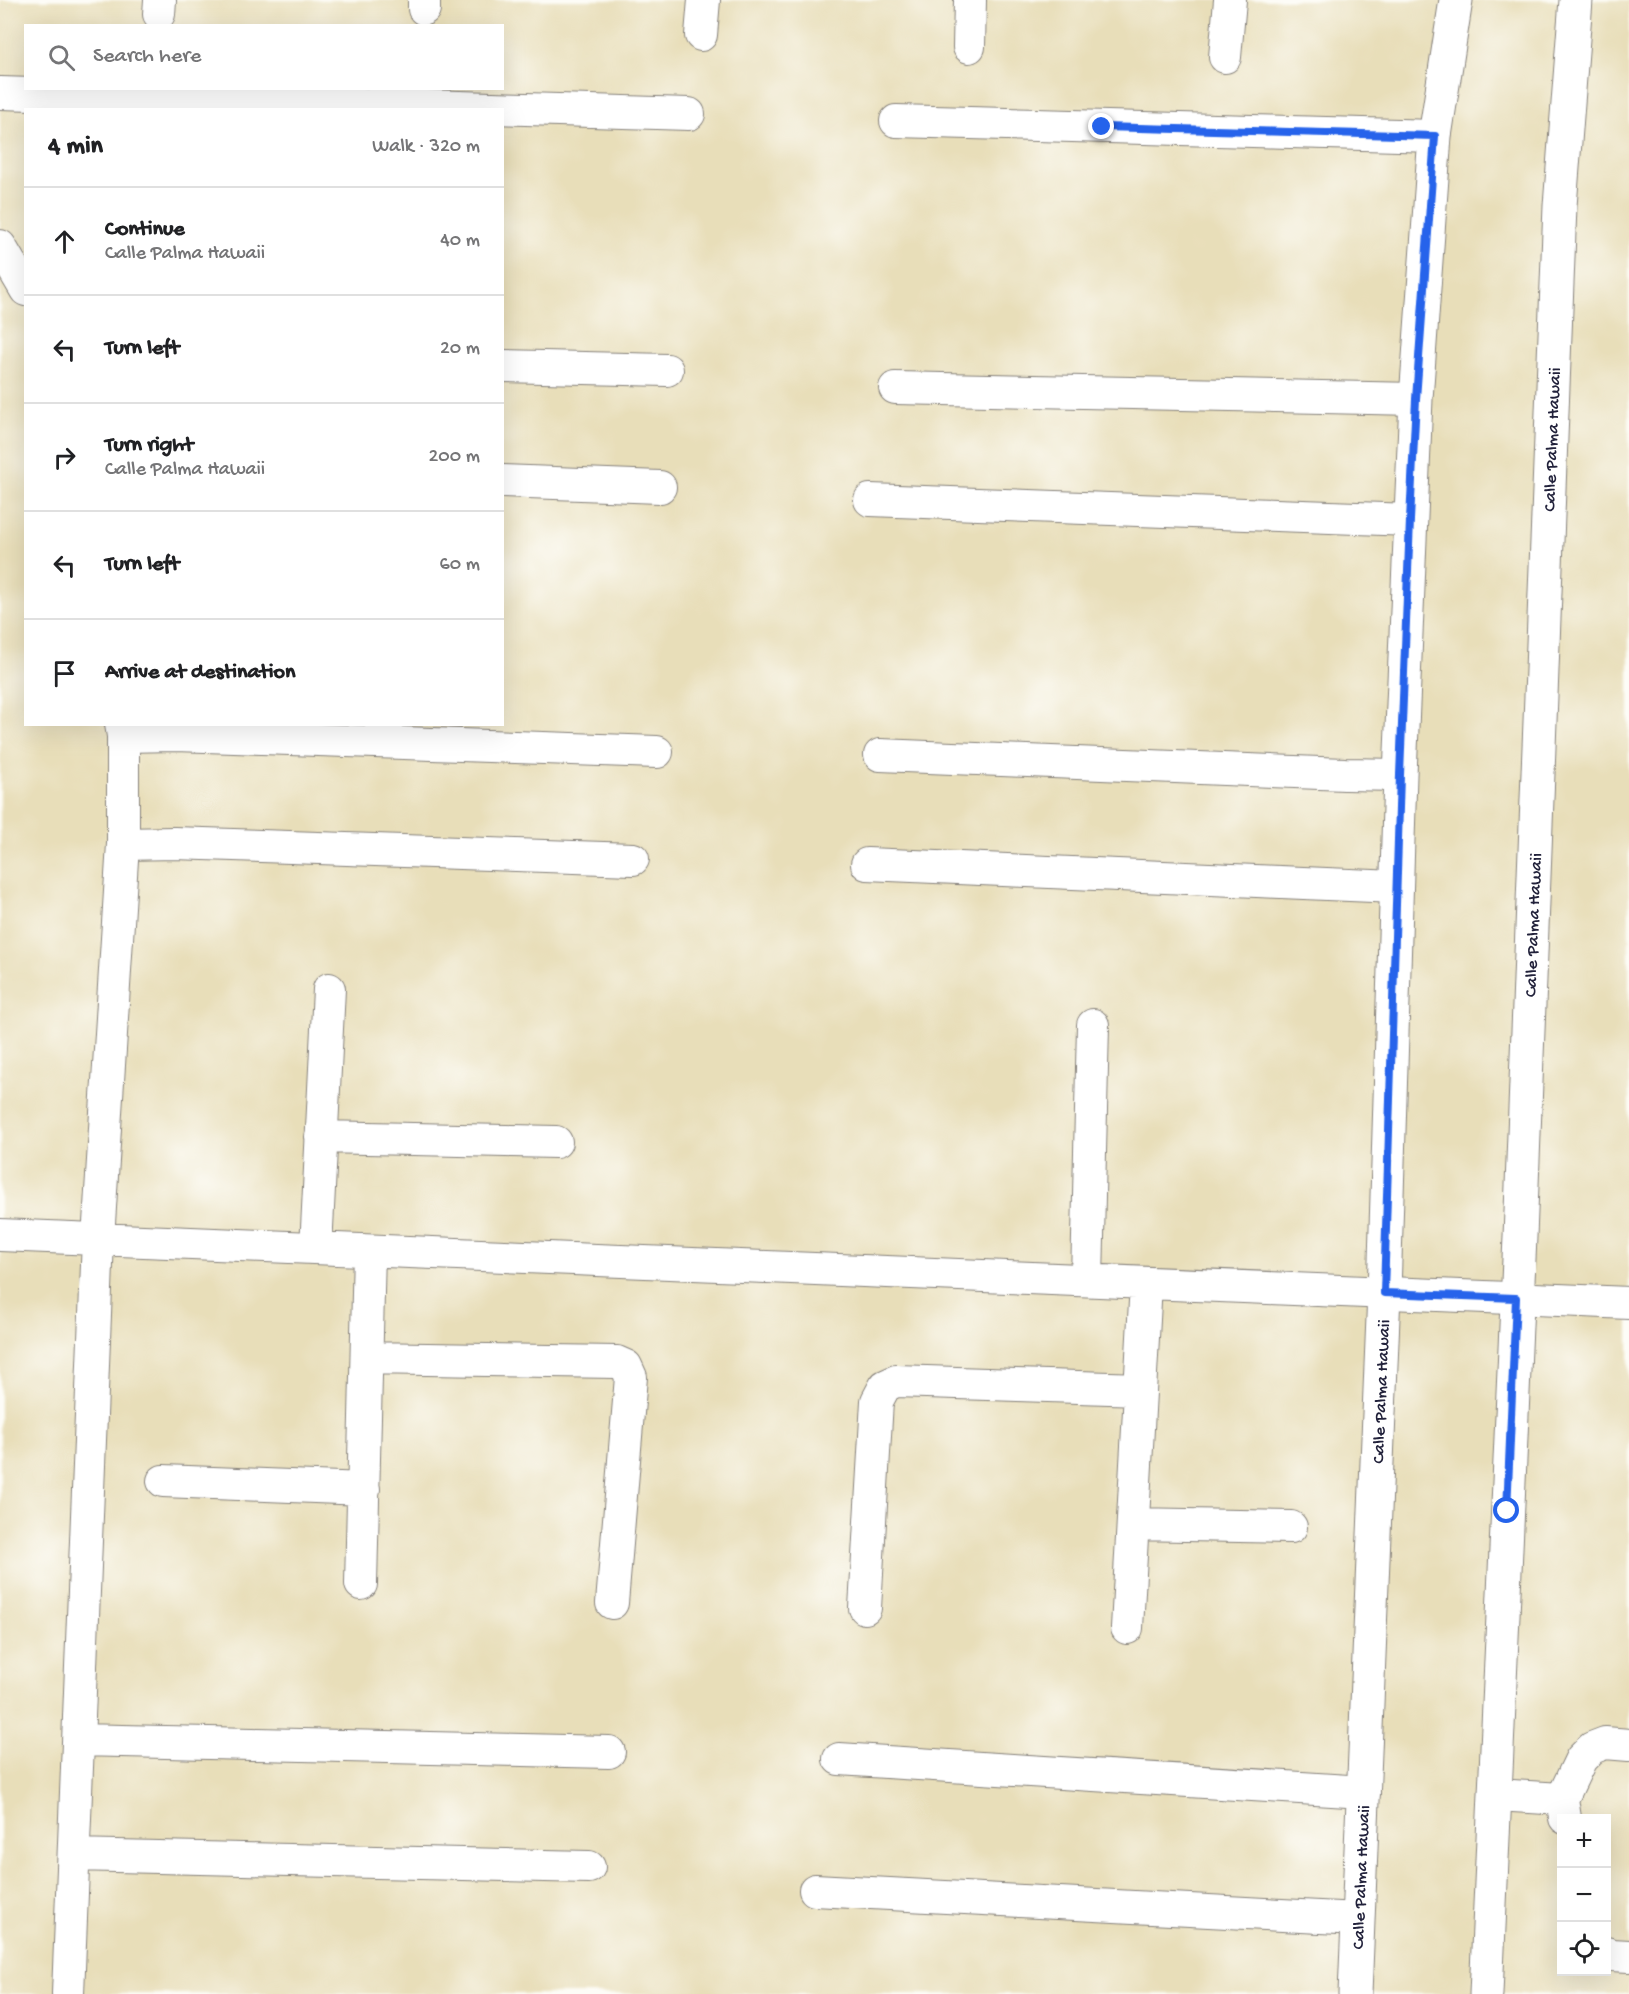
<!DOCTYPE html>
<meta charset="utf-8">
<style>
:root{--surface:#fff;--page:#f2f2f2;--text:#202124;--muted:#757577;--line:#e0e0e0}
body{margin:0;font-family:"Gochi Hand",sans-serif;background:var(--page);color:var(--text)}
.controls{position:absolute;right:18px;bottom:18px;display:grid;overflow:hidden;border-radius:0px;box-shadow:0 6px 24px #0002}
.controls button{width:54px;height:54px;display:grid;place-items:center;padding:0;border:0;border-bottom:2px solid var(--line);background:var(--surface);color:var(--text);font:30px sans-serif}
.stop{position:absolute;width:18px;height:18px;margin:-14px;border:4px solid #2563eb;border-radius:50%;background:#fff}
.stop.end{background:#2563eb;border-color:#fff;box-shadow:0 2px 6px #0008}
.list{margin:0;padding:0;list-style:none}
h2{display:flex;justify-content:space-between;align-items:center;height:78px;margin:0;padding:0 24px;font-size:26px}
h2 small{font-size:20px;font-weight:400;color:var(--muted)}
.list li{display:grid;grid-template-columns:39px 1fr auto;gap:18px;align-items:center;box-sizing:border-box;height:108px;padding:0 24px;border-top:2px solid var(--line)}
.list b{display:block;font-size:22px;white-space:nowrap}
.list p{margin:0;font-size:20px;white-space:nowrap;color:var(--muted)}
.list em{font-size:20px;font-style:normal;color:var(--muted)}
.icon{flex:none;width:33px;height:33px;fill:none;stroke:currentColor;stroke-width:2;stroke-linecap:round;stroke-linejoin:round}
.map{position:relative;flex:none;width:1629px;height:1994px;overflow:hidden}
.search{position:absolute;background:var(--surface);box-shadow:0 6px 24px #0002;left:24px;top:24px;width:480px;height:66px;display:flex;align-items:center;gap:15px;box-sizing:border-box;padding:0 21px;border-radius:0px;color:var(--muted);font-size:22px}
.panel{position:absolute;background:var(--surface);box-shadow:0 6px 24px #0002;left:24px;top:108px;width:480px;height:618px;border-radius:0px}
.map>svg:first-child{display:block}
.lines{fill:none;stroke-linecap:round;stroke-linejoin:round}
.street-casing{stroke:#85807a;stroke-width:34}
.secondary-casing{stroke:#85807a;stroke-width:35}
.street{stroke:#fff;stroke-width:32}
.secondary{stroke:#fff;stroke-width:33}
.route{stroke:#2563eb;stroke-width:8}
.labels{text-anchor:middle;stroke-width:4.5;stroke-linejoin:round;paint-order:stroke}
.street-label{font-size:18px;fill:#22223b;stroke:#fdfcf7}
</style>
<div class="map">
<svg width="1629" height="1994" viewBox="0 0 1629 1994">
<rect width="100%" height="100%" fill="#fdfcf7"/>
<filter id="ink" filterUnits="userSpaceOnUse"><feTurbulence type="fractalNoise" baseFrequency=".0167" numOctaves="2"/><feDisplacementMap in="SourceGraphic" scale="12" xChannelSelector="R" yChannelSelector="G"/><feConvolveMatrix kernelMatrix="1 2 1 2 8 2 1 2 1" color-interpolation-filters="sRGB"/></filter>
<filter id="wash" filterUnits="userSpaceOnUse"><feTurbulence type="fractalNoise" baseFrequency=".008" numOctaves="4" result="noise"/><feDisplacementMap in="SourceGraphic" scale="24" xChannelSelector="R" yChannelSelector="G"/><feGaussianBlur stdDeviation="1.35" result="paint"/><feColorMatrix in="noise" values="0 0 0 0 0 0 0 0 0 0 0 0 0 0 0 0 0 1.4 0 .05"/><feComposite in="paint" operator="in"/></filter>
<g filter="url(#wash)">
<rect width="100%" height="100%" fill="#e8deb9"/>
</g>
<g filter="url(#ink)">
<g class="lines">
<!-- street casing -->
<g class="street-casing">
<path id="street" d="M 424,9 L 424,0
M 159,14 L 160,0
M 701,35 L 704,0
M 969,47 L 970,0
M 1225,57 L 1230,0
M 0,93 L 689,114
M 896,121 L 1435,136
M 0,246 L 26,290
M 502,366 L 667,370
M 895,388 L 1416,399
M 502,481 L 660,487
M 870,500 L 1410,520
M 123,736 L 176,735 L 657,752
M 880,755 L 1345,774 L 1400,775
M 123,844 L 174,843 L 633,859
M 867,864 L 1396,887
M 321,1137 L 556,1142
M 0,1235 L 1629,1303
M 316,1248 L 329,989
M 1087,1280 L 1093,1025
M 367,1358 L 617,1362 L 626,1366 L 631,1377 L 612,1603
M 163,1481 L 364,1489
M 1133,1524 L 1291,1527
M 361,1584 L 369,1251
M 865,1608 L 877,1401 L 885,1386 L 896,1381 L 1140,1389
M 1127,1628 L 1146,1283
M 79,1740 L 609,1752
M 839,1759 L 1364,1792
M 1496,1795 L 1562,1799
M 1565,1818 L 1562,1799 L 1581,1759 L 1592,1748 L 1605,1743 L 1629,1745
M 74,1855 L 589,1867
M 815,1890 L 1358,1919
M 1606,1953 L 1612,1955 L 1629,1956
M 68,1994 L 98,1239 L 123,844 L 123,736 L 121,724"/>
</g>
<!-- secondary casing -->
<g class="secondary-casing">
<g id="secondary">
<path id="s1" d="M 1355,1994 L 1384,1293 L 1400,775 L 1416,399 L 1435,136 L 1456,0"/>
<path id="s2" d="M 1486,1994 L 1520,1237 L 1560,206 L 1576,0"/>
</g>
</g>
<!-- street -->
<use href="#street" class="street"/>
<!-- secondary -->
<use href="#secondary" class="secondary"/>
</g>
</g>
<g class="lines" filter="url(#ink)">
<!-- route -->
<path class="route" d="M 1102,127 L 1435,136 L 1416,399 L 1410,520 L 1400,775 L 1384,1293 L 1516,1298 L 1507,1511"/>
</g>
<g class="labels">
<!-- street labels -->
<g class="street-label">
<text dy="6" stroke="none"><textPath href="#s2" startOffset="1556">Calle Palma Hawaii</textPath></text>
<text dy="6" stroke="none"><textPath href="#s2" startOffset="1070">Calle Palma Hawaii</textPath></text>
<text dy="6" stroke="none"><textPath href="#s1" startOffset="603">Calle Palma Hawaii</textPath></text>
<text dy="6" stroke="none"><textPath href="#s1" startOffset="117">Calle Palma Hawaii</textPath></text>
</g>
</g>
</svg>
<div class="controls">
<button>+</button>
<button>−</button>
<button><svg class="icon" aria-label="locate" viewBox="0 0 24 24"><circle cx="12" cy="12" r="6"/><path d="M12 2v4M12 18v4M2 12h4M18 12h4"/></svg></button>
</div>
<div class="stop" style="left:1507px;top:1511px"></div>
<div class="stop end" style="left:1102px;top:127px"></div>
<div class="search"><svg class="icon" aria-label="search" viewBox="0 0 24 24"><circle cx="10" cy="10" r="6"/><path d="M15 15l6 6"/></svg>Search here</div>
<section class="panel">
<h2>4 min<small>Walk · 320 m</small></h2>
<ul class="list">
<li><svg class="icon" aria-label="ahead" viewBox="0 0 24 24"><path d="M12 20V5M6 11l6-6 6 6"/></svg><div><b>Continue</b><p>Calle Palma Hawaii</p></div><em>40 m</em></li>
<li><svg class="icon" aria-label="left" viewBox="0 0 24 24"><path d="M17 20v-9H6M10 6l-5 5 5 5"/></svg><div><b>Turn left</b></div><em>20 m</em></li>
<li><svg class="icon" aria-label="right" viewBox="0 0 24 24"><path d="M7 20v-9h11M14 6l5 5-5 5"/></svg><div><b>Turn right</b><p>Calle Palma Hawaii</p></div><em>200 m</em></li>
<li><svg class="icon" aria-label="left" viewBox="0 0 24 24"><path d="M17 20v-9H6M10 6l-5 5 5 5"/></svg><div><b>Turn left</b></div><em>60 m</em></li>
<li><svg class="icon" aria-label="arrive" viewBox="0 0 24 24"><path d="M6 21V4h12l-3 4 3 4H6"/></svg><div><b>Arrive at destination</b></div></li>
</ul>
</section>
</div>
